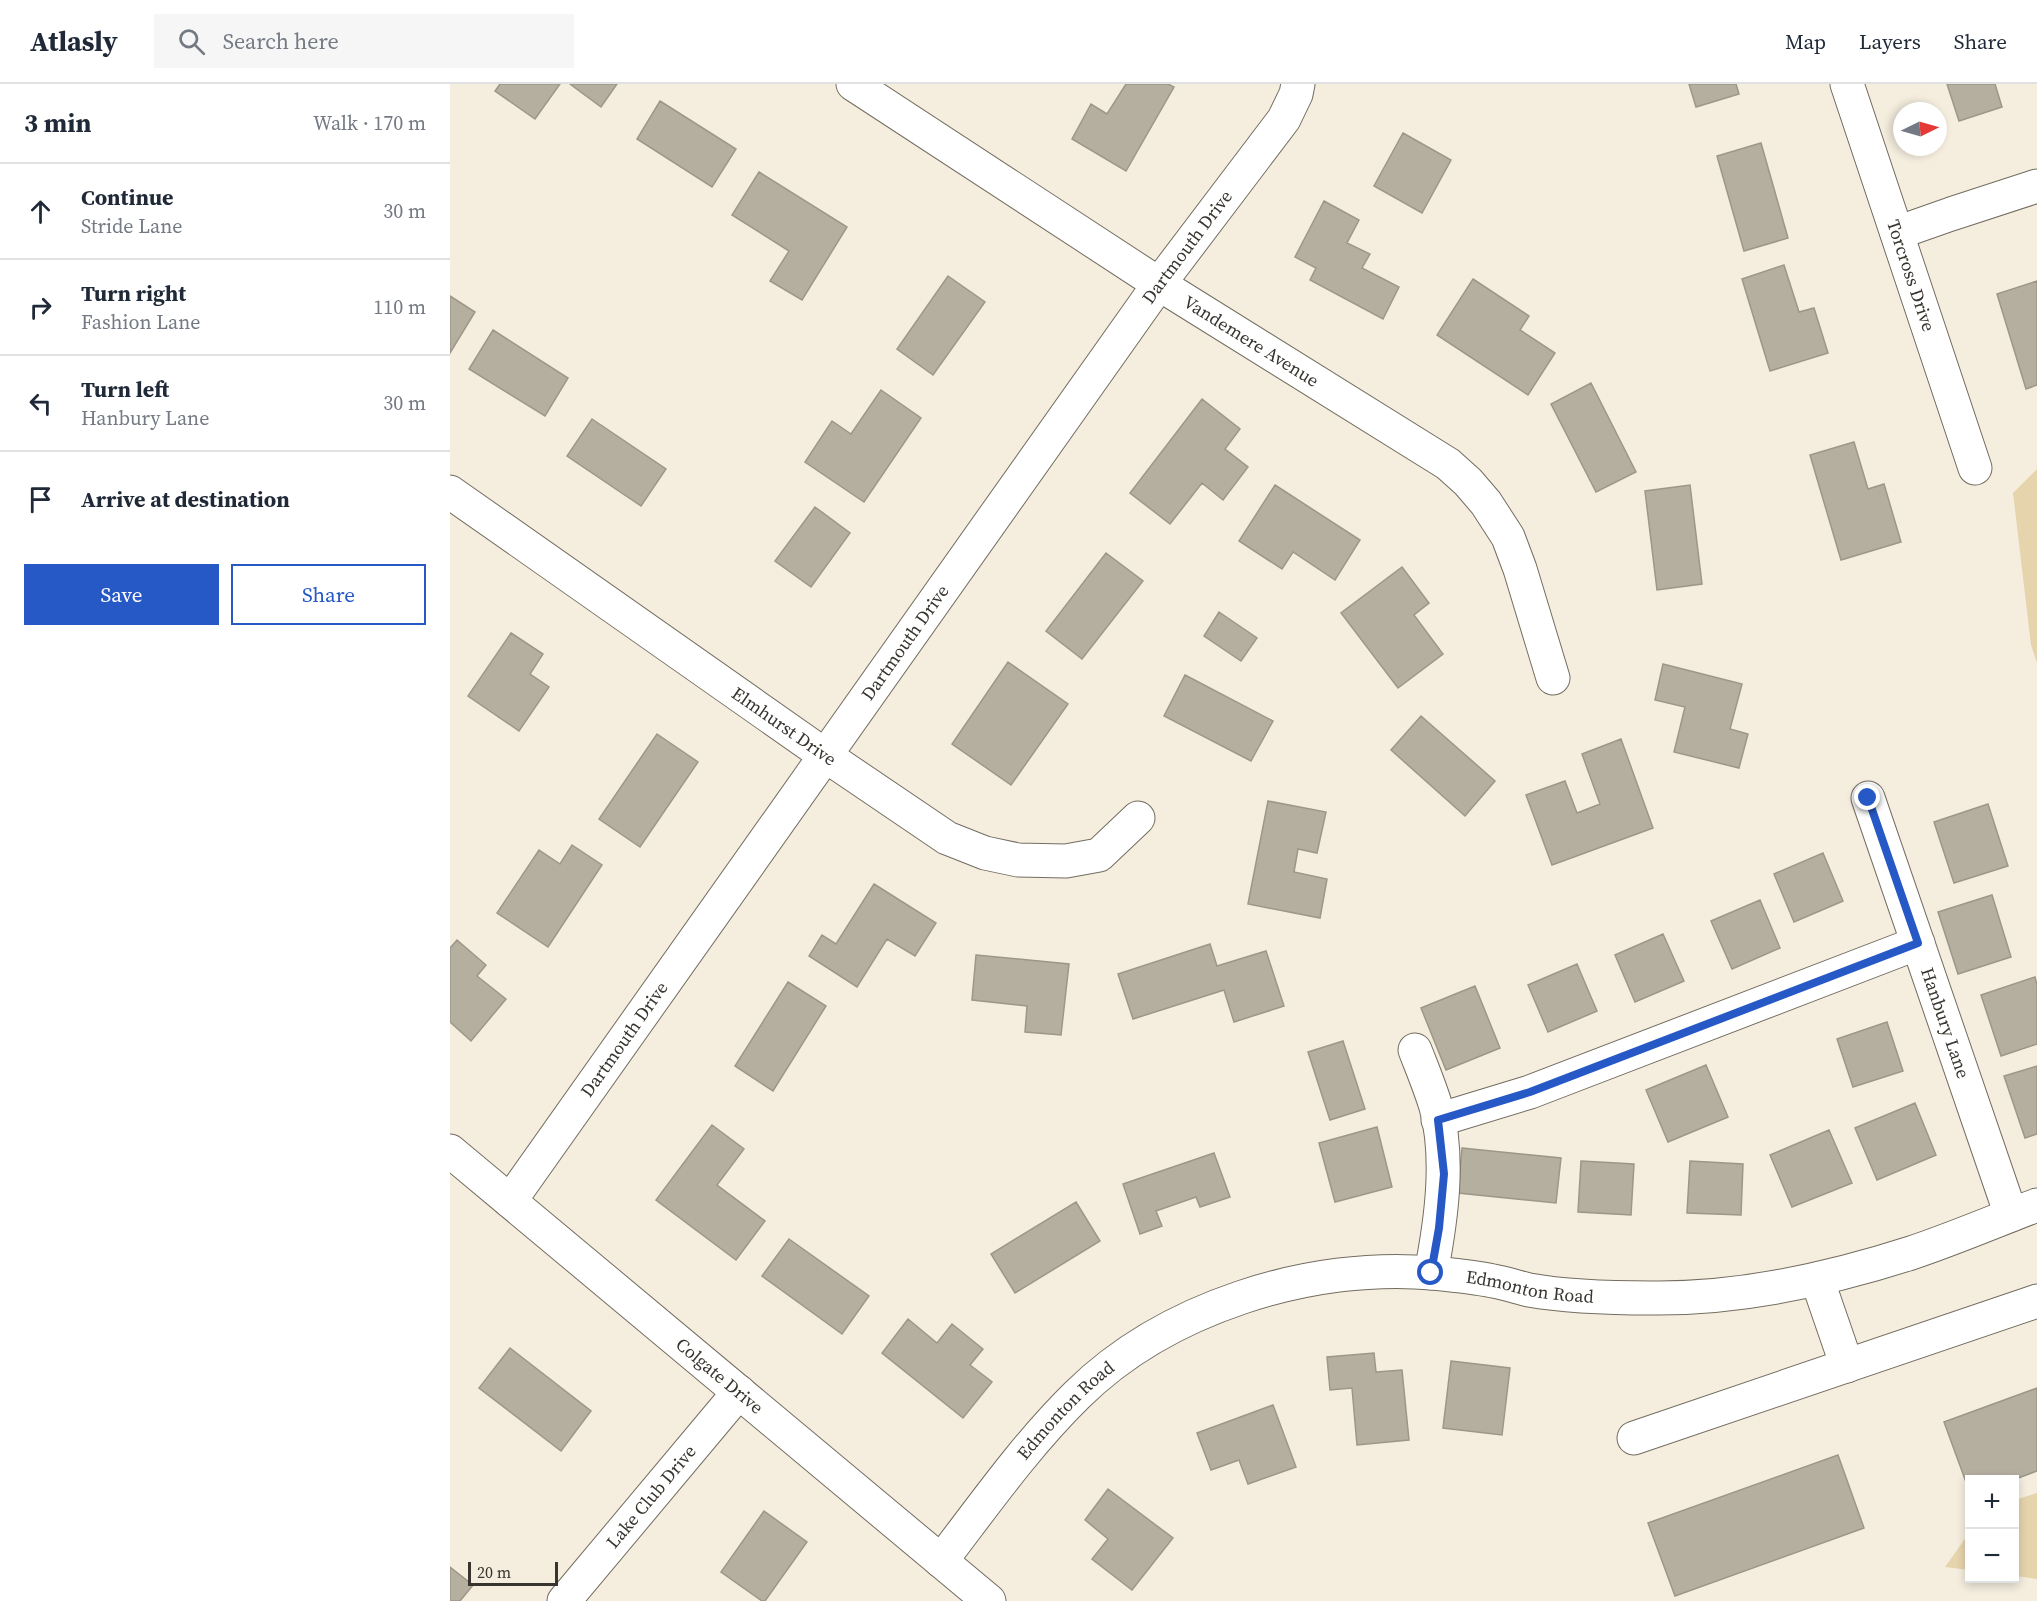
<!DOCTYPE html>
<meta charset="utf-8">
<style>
:root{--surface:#fff;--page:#f6f6f7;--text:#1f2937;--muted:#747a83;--line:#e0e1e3;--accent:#2658c6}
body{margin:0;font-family:"Source Serif 4",serif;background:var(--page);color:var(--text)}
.controls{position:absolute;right:18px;bottom:18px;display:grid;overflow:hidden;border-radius:0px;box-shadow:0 3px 9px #0003}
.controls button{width:54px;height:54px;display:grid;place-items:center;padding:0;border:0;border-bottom:2px solid var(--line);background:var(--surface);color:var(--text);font:30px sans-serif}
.compass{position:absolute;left:1443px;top:18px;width:54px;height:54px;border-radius:50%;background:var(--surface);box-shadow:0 3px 9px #0003;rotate:85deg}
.scale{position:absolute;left:18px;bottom:15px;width:90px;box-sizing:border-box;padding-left:6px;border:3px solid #38352f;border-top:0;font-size:16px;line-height:21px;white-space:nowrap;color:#38352f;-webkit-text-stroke:4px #f5eedf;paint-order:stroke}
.stop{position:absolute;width:18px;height:18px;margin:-14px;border:4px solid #2658c6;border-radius:50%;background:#fff}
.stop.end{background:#2658c6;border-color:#fff;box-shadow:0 2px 6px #0008}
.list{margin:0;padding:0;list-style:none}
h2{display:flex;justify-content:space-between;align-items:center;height:78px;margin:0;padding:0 24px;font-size:26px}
h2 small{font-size:20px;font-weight:400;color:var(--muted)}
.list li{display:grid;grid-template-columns:39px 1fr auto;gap:18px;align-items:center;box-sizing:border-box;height:96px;padding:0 24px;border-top:2px solid var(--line)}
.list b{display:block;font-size:22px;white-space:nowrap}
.list p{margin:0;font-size:20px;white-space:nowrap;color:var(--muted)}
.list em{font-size:20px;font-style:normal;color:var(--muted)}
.actions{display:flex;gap:12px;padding:18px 24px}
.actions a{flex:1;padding:14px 0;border:2px solid var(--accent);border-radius:0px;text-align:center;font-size:21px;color:var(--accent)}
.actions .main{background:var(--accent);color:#fff}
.icon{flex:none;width:33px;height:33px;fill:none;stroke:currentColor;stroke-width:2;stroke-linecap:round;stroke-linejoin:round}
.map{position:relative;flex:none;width:1587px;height:1517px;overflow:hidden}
header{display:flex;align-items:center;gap:36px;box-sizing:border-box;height:84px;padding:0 30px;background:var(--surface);border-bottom:2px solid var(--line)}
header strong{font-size:28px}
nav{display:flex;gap:33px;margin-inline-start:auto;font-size:21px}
.search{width:420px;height:54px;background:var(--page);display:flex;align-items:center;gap:15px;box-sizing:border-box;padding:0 21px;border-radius:0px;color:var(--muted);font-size:22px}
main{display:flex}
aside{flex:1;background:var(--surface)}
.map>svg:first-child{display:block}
.green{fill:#e6d4ad}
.building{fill:#b5afa0;stroke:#9d9789;stroke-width:1.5}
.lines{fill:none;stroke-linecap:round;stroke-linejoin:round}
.minor-casing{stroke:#736d60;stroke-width:35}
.minor{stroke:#fff;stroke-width:33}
.route{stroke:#2658c6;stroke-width:8}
.labels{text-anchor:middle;stroke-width:6;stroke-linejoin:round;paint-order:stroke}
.street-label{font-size:18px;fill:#38352f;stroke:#f5eedf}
</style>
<header>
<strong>Atlasly</strong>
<div class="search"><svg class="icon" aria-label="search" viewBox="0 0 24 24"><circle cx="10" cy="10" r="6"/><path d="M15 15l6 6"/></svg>Search here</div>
<nav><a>Map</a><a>Layers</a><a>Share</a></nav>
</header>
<main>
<aside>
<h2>3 min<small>Walk · 170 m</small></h2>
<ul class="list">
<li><svg class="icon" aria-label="ahead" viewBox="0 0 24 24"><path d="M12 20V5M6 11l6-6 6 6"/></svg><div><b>Continue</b><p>Stride Lane</p></div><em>30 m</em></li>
<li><svg class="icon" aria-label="right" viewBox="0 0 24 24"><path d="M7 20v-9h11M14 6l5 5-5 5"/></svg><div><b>Turn right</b><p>Fashion Lane</p></div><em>110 m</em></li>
<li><svg class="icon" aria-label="left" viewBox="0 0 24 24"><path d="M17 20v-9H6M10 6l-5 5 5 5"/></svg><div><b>Turn left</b><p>Hanbury Lane</p></div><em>30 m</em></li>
<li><svg class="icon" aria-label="arrive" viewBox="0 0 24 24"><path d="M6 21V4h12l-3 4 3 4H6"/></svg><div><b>Arrive at destination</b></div></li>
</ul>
<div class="actions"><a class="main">Save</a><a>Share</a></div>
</aside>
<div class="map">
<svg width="1587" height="1517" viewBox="0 0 1587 1517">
<rect width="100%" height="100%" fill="#f5eedf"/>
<!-- green -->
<path class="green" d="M 1587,385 L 1587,579 L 1581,561 L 1563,409 Z
M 1587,1409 L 1587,1495 L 1565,1492 L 1565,1416 Z
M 1519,1449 L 1519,1486 L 1495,1483 Z"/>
<!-- building -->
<path class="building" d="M 50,0 L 110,0 L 85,35 L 45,7 Z
M 120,0 L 167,0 L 151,23 Z
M 676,0 L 718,0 L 724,3 L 676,87 L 622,55 L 641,20 L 657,30 Z
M 1239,0 L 1286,0 L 1289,10 L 1246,23 Z
M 1497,0 L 1545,0 L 1552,23 L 1509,37 Z
M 210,17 L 286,65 L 262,103 L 187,55 Z
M 953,49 L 1001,76 L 972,129 L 924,102 Z
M 1311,59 L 1338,154 L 1294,167 L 1267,72 Z
M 309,88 L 397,143 L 352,216 L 320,197 L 339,167 L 282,131 Z
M 874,117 L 909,136 L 897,159 L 920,170 L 912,184 L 949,203 L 933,235 L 860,196 L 866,184 L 845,173 Z
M 1334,181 L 1349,228 L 1364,224 L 1378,269 L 1320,287 L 1292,195 Z
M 498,192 L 535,218 L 483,291 L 447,265 Z
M 1023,195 L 1079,232 L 1070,246 L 1105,269 L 1078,311 L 987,251 Z
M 1587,197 L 1587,301 L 1576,305 L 1547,210 Z
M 0,212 L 25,228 L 0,269 Z
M 43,246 L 118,294 L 95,332 L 19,285 Z
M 1141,299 L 1186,388 L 1146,408 L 1101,320 Z
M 431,306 L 471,334 L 414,418 L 355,378 L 382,337 L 401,350 Z
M 752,315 L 790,345 L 775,365 L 798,383 L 773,416 L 752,399 L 720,440 L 680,409 Z
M 142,335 L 216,385 L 191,422 L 117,372 Z
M 1404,358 L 1418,405 L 1434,400 L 1451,458 L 1391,476 L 1360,371 Z
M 825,401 L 910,456 L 885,496 L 843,468 L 832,485 L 789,457 Z
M 1240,401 L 1252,500 L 1207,506 L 1195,407 Z
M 365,423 L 400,449 L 361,503 L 325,477 Z
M 656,469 L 693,497 L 632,575 L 596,547 Z
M 952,483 L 979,519 L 964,531 L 993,570 L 948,604 L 891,529 Z
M 769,528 L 807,554 L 791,577 L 754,552 Z
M 61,549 L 93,570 L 80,590 L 99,603 L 69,647 L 18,612 Z
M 558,578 L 618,620 L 561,701 L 502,660 Z
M 1213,580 L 1292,600 L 1280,645 L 1298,650 L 1289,684 L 1224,668 L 1235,623 L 1205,616 Z
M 735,591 L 823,637 L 801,677 L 714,632 Z
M 971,632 L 1045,697 L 1015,732 L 941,666 Z
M 207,650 L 248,678 L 190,763 L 149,735 Z
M 1171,655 L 1203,744 L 1102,781 L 1076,711 L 1115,697 L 1127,729 L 1150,720 L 1132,670 Z
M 818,717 L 876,728 L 867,769 L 848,765 L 844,788 L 877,795 L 870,834 L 798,820 Z
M 1538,720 L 1558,782 L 1504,799 L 1484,738 Z
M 122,761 L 152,781 L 98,863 L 47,829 L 89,766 L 110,780 Z
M 1373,769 L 1393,817 L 1344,838 L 1324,790 Z
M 424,800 L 486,839 L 465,872 L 437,855 L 407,903 L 359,872 L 372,851 L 386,860 Z
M 1542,811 L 1561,873 L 1508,890 L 1488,828 Z
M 1310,816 L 1330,864 L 1282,885 L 1261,837 Z
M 1213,850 L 1234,897 L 1185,918 L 1165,871 Z
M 7,856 L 36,881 L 27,892 L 56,915 L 21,957 L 0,938 L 0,864 Z
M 760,860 L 767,882 L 816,867 L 834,922 L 784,938 L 774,906 L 683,935 L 668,890 Z
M 526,871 L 619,880 L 611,951 L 575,948 L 577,922 L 522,916 Z
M 1127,880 L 1147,927 L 1098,948 L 1078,901 Z
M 1585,893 L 1587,901 L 1587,960 L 1551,972 L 1531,911 Z
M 338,898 L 376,922 L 323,1007 L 285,982 Z
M 1025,902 L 1050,964 L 996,986 L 971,924 Z
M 1437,938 L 1453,987 L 1403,1003 L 1387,955 Z
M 893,957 L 915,1025 L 880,1036 L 858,968 Z
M 1256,981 L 1278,1033 L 1218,1058 L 1196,1006 Z
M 1587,982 L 1587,1050 L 1575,1054 L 1554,992 Z
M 1465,1019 L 1486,1071 L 1427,1096 L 1405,1044 Z
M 262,1041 L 294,1065 L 267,1101 L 315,1137 L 286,1176 L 206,1116 Z
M 927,1043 L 942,1103 L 885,1118 L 869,1059 Z
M 1379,1046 L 1402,1099 L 1342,1123 L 1320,1071 Z
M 1012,1064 L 1111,1074 L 1106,1119 L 1008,1109 Z
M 764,1069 L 780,1113 L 750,1123 L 746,1113 L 706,1127 L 712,1142 L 690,1150 L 673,1100 Z
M 1131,1077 L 1184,1080 L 1181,1131 L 1128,1128 Z
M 1240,1077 L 1293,1080 L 1291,1131 L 1237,1129 Z
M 626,1118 L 650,1157 L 565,1209 L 541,1170 Z
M 339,1155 L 419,1212 L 392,1250 L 312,1192 Z
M 458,1235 L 487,1259 L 502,1240 L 533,1265 L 520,1281 L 542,1298 L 513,1334 L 432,1269 Z
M 60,1264 L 141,1327 L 111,1367 L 29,1304 Z
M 924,1269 L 926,1288 L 952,1286 L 959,1356 L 907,1361 L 902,1304 L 880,1306 L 877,1273 Z
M 1001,1277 L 1060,1284 L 1052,1351 L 993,1344 Z
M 1587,1304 L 1587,1387 L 1563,1396 L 1520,1396 L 1520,1409 L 1494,1338 Z
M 823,1321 L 846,1383 L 798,1400 L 789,1376 L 761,1386 L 747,1349 Z
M 1388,1371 L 1414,1444 L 1225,1512 L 1198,1439 Z
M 658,1405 L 723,1454 L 682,1506 L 642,1475 L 658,1455 L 635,1436 Z
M 314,1427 L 357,1458 L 315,1517 L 312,1517 L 271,1488 Z
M 0,1483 L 23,1501 L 10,1517 L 0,1517 Z"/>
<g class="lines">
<!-- minor casing -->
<g class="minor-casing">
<g id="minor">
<path id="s1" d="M 403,0 L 709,200 L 998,380 L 1018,398 L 1036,419 L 1058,453 L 1070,485 L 1103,594"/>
<path id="s2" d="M 1397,0 L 1525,384"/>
<path d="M 1447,149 L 1501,130 L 1587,102"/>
<path id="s3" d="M 0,408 L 376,672 L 497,754 L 535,769 L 568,776 L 616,777 L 649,771 L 688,734"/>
<path id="s4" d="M 1418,714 L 1561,1131"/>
<path d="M 965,966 C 972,984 980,1003 986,1023 C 1000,1075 991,1137 981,1189"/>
<path d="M 988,1036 L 1080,1008 L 1468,859"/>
<path id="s5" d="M 0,1067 L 539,1517"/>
<path id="s6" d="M 60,1117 L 709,200 L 834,35 L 846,10 L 848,0"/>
<path d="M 1367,1195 L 1397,1282"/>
<path d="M 1184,1354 L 1587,1217"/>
<path id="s7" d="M 491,1477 C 534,1421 576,1361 627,1311 C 715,1224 860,1178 983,1189 C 1003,1191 1024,1193 1043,1197 C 1055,1199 1067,1203 1079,1206 C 1118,1213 1162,1214 1202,1214 C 1290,1215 1377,1196 1461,1169 C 1503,1155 1545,1137 1587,1121"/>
<path id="s8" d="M 114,1517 L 289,1308"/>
</g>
</g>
<!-- minor -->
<use href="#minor" class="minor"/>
</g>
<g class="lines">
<!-- route -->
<path class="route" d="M 981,1189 L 989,1144 L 994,1090 L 988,1036 L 1080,1008 L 1468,859 L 1418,714"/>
</g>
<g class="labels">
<!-- street labels -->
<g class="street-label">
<text dy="6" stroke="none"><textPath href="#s6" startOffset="1170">Dartmouth Drive</textPath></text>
<text dy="6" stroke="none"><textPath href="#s2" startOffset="202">Torcross Drive</textPath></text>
<text dy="6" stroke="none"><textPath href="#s1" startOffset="474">Vandemere Avenue</textPath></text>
<text dy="6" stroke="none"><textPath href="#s6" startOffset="684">Dartmouth Drive</textPath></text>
<text dy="6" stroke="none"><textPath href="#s3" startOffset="408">Elmhurst Drive</textPath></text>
<text dy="6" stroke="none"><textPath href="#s4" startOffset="238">Hanbury Lane</textPath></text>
<text dy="6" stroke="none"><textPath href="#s6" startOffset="198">Dartmouth Drive</textPath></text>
<text dy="6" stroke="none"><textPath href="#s7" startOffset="700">Edmonton Road</textPath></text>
<text dy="6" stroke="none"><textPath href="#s5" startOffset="351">Colgate Drive</textPath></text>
<text dy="6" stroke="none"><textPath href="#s7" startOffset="196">Edmonton Road</textPath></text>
<text dy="6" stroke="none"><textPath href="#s8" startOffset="136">Lake Club Drive</textPath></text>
</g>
</g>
</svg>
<div class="controls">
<button>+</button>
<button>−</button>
</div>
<svg class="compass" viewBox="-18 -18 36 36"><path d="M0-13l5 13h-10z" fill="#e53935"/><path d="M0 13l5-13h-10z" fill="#747a83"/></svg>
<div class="scale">20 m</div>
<div class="stop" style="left:981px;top:1189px"></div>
<div class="stop end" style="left:1418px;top:714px"></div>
</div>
</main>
